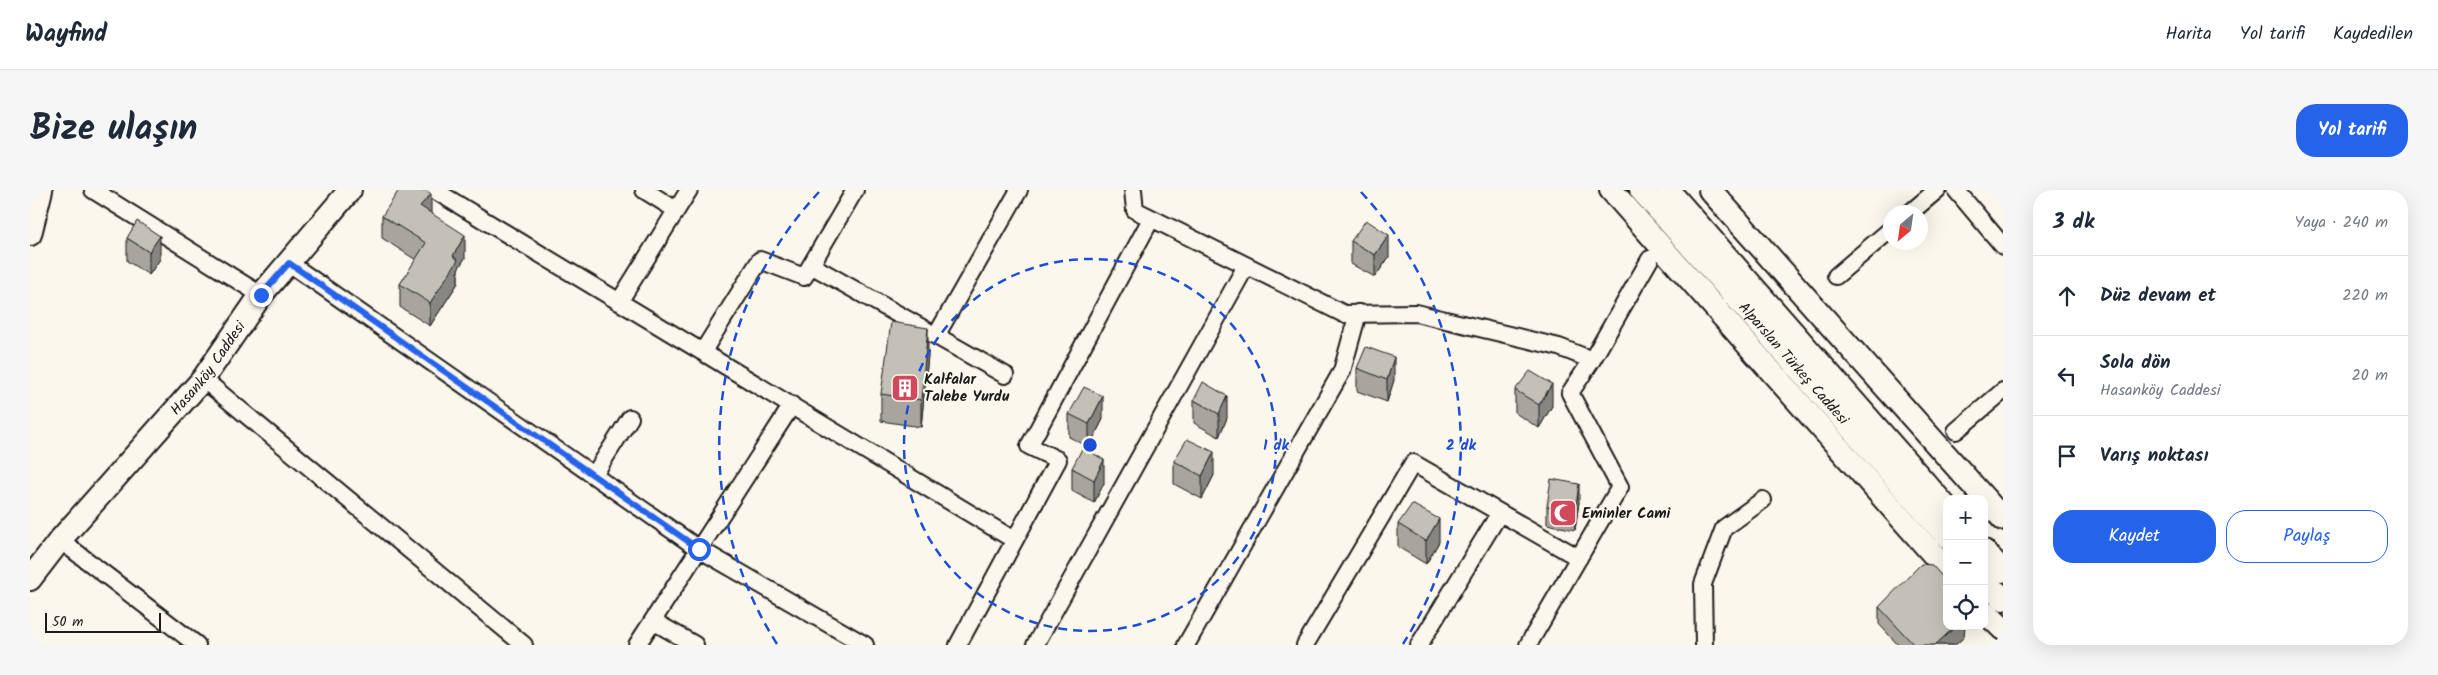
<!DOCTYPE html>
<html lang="tr">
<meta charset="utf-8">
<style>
:root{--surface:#fff;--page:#f6f6f7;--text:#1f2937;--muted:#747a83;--line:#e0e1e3;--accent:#2563eb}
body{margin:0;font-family:Kalam,sans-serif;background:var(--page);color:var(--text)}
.controls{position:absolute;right:15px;bottom:15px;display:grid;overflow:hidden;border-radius:10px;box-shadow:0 5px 20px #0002}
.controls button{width:45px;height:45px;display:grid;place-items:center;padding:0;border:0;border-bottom:1px solid var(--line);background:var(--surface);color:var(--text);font:25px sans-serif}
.compass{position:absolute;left:1853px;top:15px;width:45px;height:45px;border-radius:50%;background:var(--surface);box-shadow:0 5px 20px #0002;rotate:209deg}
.scale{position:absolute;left:15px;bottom:12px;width:116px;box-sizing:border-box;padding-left:5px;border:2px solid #1c1c1c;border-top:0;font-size:14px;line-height:18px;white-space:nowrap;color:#1c1c1c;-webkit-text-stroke:4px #fbf7ec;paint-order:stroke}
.stop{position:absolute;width:15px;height:15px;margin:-11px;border:4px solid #2563eb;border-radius:50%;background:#fff}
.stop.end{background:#2563eb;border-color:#fff;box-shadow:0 1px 5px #0008}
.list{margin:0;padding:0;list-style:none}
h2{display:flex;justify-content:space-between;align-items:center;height:65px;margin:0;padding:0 20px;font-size:21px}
h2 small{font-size:16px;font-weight:400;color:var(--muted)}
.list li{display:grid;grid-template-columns:32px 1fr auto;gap:15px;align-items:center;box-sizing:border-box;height:80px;padding:0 20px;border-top:1px solid var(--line)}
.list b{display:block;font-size:19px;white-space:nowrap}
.list p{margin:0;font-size:16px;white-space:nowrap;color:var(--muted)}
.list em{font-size:16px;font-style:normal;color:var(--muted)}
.actions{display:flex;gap:10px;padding:15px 20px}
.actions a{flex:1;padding:11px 0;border:1px solid var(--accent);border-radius:20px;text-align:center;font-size:18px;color:var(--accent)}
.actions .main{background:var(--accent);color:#fff}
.icon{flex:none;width:28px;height:28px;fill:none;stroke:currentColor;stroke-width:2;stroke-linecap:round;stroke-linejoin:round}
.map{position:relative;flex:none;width:1973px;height:455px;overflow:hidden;border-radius:20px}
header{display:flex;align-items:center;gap:30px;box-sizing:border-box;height:70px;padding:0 25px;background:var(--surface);border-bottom:1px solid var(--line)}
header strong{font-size:24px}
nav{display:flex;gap:28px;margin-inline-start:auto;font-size:18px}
.intro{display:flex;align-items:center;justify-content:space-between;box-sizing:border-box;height:120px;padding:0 30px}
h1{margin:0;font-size:35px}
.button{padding:12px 22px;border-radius:20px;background:var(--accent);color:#fff;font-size:18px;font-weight:700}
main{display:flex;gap:30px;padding:0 30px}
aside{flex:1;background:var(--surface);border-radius:20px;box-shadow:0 5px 20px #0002}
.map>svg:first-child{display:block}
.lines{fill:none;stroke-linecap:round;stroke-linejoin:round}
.street-casing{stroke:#1c1c1c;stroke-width:20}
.secondary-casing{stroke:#1c1c1c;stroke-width:26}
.street{stroke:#fbf7ec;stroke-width:16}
.secondary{stroke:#fbf7ec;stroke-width:22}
.wall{fill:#a8a59e;stroke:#1c1c1c}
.shaded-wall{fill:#888681;stroke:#1c1c1c}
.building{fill:#c3c0b8;stroke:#1c1c1c}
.route{stroke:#2563eb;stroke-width:6}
.ring{fill:none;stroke:#1d4ed8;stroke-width:2.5;stroke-dasharray:9 6}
.labels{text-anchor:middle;stroke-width:4;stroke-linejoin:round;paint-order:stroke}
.street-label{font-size:15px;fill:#1c1c1c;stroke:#fbf7ec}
.poi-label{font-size:15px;font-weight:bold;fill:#1c1c1c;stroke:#fbf7ec;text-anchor:start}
.centre{fill:#1d4ed8;stroke:#fbf7ec;stroke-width:2.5}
.ring-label{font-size:15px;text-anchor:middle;font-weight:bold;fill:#1d4ed8;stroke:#fbf7ec;stroke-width:4;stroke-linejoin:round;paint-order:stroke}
</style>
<header>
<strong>Wayfind</strong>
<nav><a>Harita</a><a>Yol tarifi</a><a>Kaydedilen</a></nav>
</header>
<div class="intro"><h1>Bize ulaşın</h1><a class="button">Yol tarifi</a></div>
<main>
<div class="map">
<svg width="1973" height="455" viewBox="0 0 1973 455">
<rect width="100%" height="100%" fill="#fbf7ec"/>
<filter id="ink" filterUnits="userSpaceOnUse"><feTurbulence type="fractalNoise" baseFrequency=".02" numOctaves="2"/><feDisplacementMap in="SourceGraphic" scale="10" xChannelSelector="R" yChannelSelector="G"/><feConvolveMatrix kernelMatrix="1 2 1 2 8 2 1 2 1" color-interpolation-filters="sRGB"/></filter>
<g filter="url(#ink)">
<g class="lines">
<!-- street casing -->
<g class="street-casing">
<path id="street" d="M 63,0 L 231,105
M 404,0 L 984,350
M 614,0 L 646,20
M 1103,0 L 1105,20 L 1314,124 L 1386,123 L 1529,157 L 1562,170 L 1620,69
M 1926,0 L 1973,56
M 1881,22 L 1907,0
M 259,73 L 669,359 L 835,455
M 781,75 L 975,185
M 1806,86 L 1860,40
M 589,112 L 659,0
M 906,146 L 989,0
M 673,161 L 730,70 L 774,87 L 825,0
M 173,189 L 494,455
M 1926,241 L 1973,201
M 564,285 L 600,228
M 30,350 L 167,455
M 623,431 L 665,455
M 607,455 L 762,215
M 928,455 L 1028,270 L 999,256 L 1121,29
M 1005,455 L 1216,76
M 1156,455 L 1312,181 L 1328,123
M 1275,455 L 1383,273 L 1549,368
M 1389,455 L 1469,324
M 1498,455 L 1590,297 L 1540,203 L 1562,170
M 1674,455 L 1673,394 L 1694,338 L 1733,310"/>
</g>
<!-- secondary casing -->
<g class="secondary-casing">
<g id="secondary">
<path d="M 1581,0 L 1917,380"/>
<path id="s1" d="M 1611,0 L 1917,347"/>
<path d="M 1638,0 L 1917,318"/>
<path d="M 1680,0 L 1973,329"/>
<path d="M 0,44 L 11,0"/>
<path d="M 1954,361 L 1973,381"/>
<path id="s2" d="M 0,389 L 30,350 L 173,189 L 231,105 L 320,0"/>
<path d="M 1954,389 L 1973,409"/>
<path d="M 1954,421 L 1973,439"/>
</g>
</g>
<!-- street -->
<use href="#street" class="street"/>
<!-- secondary -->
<use href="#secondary" class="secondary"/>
</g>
<!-- wall -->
<path class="wall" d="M 401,23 L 435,68 L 428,79 L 428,93 L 400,136 L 370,117 L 370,94 L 386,70 L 352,48 L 352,26 Z
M 97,48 L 130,69 L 119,85 L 97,71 Z
M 1321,51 L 1359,67 L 1345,87 L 1321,74 Z
M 898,165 L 891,237 L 851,231 L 851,204 Z
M 1327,178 L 1364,190 L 1357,212 L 1327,201 Z
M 1485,200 L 1522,216 L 1509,238 L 1485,223 Z
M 1164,210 L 1197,228 L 1189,247 L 1164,233 Z
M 1039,224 L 1073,229 L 1059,257 L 1039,247 Z
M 1144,271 L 1184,285 L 1172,309 L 1144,294 Z
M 1042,278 L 1074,293 L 1064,313 L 1042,301 Z
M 1549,312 L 1545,340 L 1517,334 L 1517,316 Z
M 1368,334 L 1409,352 L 1396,374 L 1368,357 Z
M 1849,417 L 1934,447 L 1925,455 L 1868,455 L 1849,434 Z"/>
<!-- shaded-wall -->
<path class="shaded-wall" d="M 401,4 L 401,26 L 390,16 Z
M 435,45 L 435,68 L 428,79 L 428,93 L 400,136 L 400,113 L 423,66 Z
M 1359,45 L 1359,67 L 1345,87 L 1345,65 Z
M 130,46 L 130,69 L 119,85 L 119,62 Z
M 898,138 L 898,165 L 891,237 L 891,210 Z
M 1364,167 L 1364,190 L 1357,212 L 1357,190 Z
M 1522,194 L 1522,216 L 1509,238 L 1509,215 Z
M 1073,206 L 1073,229 L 1059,257 L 1059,234 Z
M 1197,206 L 1197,228 L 1189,247 L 1189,224 Z
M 1184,262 L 1184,285 L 1172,309 L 1172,286 Z
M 1074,270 L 1074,293 L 1064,313 L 1064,290 Z
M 1549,294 L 1549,312 L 1545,340 L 1545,323 Z
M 1409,329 L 1409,352 L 1396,374 L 1396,351 Z
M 1926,436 L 1935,436 L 1934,447 L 1925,455 L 1905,455 Z"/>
<!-- building -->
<path class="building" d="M 369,0 L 396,0 L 401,4 L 390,16 L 435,45 L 423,66 L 428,70 L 400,113 L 370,94 L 396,53 L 352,26 Z
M 1336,30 L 1359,45 L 1345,65 L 1321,51 Z
M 107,31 L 130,46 L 119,62 L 97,48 Z
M 861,132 L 898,138 L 891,210 L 851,204 Z
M 1336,157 L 1364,167 L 1357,190 L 1327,178 Z
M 1500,181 L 1522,194 L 1509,215 L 1485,200 Z
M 1173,192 L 1197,206 L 1189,224 L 1164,210 Z
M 1054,197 L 1073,206 L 1059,234 L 1039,224 Z
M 1157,249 L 1184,262 L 1172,286 L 1144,271 Z
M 1053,257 L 1074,270 L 1064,290 L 1042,278 Z
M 1521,289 L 1549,294 L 1545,323 L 1517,316 Z
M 1382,314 L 1409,329 L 1396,351 L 1368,334 Z
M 1891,374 L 1902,375 L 1917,392 L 1917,436 L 1926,436 L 1905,455 L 1884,455 L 1849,417 Z"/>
</g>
<g class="lines" filter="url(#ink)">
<!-- route -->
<path class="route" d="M 231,105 L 259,73 L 669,359"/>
</g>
<!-- distance rings -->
<g class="ring">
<circle cx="1060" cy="255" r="186"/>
<path d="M747 454A371 371 0 0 1 789 2M1331 2A371 371 0 0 1 1373 454"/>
</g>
<!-- icons -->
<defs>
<g id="building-square" transform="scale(1.4375)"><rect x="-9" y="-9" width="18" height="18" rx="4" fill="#d1495b" stroke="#fbf7ec"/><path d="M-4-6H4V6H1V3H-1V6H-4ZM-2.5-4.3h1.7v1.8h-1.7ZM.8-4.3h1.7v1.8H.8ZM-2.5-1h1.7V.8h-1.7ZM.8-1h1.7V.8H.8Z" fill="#fff"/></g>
<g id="mosque-square" transform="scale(1.4375)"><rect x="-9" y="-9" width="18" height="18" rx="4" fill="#d1495b" stroke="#fbf7ec"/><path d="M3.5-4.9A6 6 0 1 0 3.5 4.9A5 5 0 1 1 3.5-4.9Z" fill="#fff"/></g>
</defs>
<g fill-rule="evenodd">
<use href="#building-square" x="875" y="198"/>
<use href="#mosque-square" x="1533" y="323"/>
</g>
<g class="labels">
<!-- street labels -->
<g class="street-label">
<text dy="5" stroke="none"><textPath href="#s1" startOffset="231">Alparslan Türkeş Caddesi</textPath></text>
<text dy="5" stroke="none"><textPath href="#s2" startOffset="276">Hasanköy Caddesi</textPath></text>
</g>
<!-- poi labels -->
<g class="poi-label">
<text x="894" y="194">Kalfalar<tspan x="894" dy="17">Talebe Yurdu</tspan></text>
<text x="1552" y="328">Eminler Cami</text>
</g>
</g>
<circle cx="1060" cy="255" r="8" class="centre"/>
<g class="ring-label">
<text x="1246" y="260">1 dk</text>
<text x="1431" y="260">2 dk</text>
</g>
</svg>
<div class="controls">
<button>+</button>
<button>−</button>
<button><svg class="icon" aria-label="locate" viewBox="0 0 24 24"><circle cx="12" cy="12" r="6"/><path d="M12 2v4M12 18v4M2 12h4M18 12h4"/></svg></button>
</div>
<svg class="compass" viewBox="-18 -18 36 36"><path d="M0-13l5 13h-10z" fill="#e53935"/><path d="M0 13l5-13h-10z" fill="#747a83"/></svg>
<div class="scale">50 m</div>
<div class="stop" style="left:669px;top:359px"></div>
<div class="stop end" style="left:231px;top:105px"></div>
</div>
<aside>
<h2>3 dk<small>Yaya · 240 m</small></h2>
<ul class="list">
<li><svg class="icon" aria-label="ahead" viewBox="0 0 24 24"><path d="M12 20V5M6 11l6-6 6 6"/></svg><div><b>Düz devam et</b></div><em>220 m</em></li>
<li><svg class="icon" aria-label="left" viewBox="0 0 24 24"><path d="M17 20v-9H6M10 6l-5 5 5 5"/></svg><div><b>Sola dön</b><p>Hasanköy Caddesi</p></div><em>20 m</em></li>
<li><svg class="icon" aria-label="arrive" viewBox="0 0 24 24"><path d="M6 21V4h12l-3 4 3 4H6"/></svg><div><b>Varış noktası</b></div></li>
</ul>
<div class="actions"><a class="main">Kaydet</a><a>Paylaş</a></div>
</aside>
</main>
